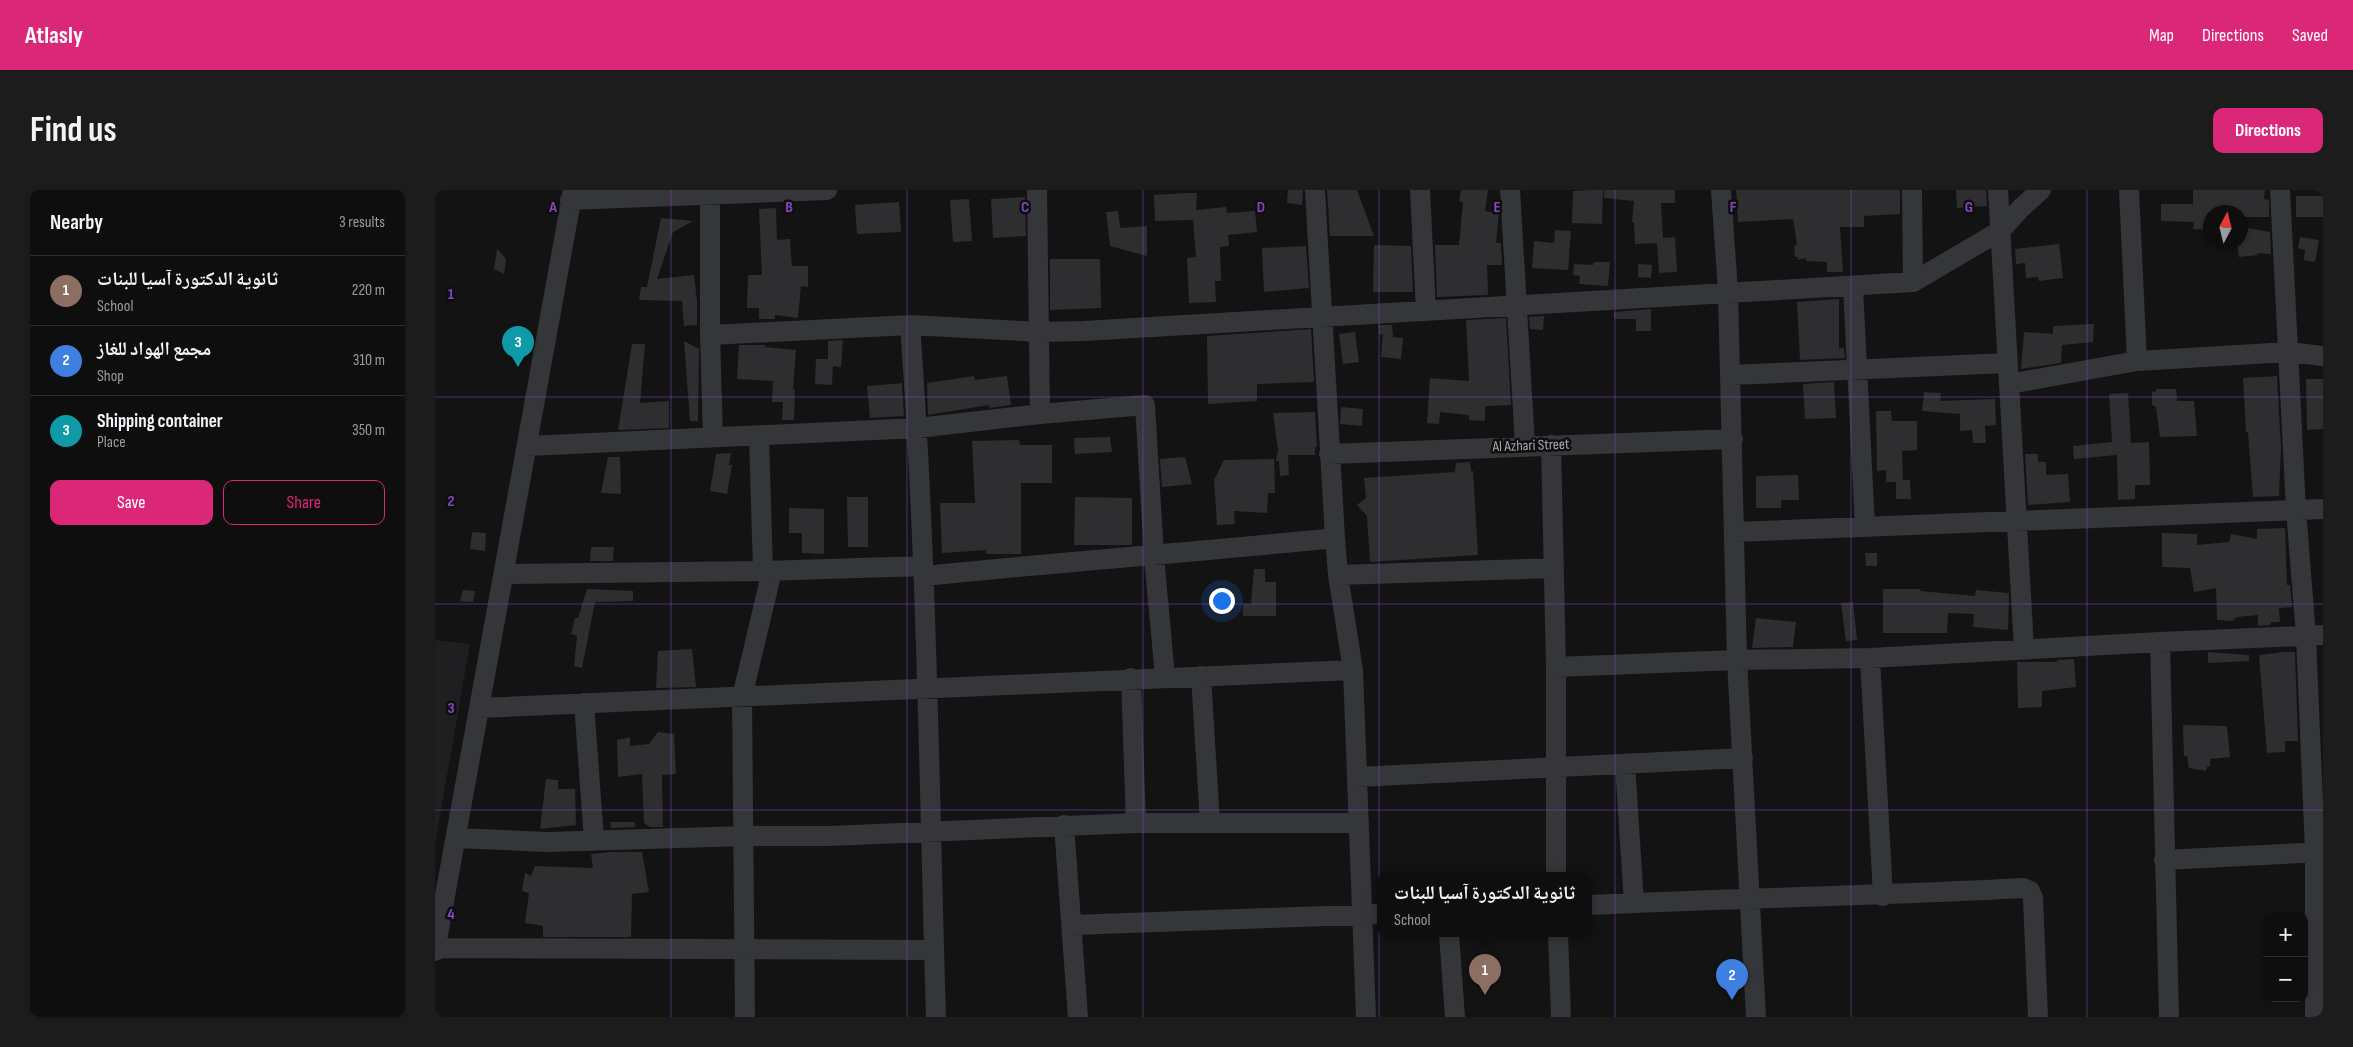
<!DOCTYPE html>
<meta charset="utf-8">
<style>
:root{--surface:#0e0e0f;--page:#1c1c1d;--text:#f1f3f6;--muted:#9b9c9e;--line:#2e2e2f;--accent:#db2777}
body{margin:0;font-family:"Sofia Sans Condensed","Noto Naskh Arabic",sans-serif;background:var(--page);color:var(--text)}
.controls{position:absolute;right:15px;bottom:15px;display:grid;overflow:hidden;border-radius:10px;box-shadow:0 1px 4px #0004}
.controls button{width:45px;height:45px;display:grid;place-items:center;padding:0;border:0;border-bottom:1px solid var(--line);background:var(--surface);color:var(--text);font:25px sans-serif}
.compass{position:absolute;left:1768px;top:15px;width:45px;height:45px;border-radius:50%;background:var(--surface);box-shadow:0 1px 4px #0004;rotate:7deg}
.you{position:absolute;left:786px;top:410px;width:18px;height:18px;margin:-12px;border:4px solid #fff;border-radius:50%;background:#1a73e8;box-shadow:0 0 0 8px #1a73e833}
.badge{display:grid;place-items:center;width:32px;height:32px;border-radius:50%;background:var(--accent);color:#fff;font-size:16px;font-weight:700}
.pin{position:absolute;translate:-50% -41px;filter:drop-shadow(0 1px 2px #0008)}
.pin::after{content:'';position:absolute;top:26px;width:18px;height:15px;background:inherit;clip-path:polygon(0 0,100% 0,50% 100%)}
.popup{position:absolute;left:942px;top:682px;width:215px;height:65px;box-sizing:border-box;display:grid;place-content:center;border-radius:10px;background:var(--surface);filter:drop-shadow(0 1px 4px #0005);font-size:16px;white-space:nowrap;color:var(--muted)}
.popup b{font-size:19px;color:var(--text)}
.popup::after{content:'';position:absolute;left:50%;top:100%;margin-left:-10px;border:10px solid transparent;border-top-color:var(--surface)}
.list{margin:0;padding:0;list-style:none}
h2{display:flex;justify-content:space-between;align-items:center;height:65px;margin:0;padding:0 20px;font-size:21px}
h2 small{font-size:16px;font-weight:400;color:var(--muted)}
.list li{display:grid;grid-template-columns:32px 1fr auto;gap:15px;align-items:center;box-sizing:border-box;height:70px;padding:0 20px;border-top:1px solid var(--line)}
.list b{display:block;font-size:19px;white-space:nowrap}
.list p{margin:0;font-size:16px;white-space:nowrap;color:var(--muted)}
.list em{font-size:16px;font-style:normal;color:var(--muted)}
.actions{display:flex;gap:10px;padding:15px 20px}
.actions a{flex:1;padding:11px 0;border:1px solid var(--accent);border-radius:10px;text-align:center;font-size:18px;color:var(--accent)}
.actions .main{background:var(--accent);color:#fff}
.map{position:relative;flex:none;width:1888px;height:827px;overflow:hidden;border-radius:10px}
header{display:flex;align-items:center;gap:30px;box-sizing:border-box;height:70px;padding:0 25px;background:var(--accent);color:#fff}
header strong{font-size:24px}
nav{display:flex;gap:28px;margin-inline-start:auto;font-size:18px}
.intro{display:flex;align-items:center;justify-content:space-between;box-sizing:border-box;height:120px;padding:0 30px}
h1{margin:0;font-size:35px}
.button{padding:12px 22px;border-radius:10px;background:var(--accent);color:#fff;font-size:18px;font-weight:700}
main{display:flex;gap:30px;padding:0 30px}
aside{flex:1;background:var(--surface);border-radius:10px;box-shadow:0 1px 4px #0004}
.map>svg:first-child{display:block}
.built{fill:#1f1f21}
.building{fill:#2e2e30}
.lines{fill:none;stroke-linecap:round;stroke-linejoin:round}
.minor{stroke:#343639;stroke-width:20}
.grid{fill:none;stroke:#8446bd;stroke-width:1;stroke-opacity:0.55}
.labels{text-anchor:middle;stroke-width:5;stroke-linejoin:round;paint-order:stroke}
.street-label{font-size:15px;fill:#a6adb3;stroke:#0e0e0f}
.grid-label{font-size:16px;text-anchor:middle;font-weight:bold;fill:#8446bd;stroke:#0e0e0f;stroke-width:5;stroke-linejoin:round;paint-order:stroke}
</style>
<header>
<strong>Atlasly</strong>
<nav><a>Map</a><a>Directions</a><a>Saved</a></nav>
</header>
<div class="intro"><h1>Find us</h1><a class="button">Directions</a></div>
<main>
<aside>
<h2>Nearby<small>3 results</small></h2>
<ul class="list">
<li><span class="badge" style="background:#8d6e63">1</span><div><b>ثانوية الدكتورة آسيا للبنات</b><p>School</p></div><em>220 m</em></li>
<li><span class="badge" style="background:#3f7fe0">2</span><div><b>مجمع الهواد للغاز</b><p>Shop</p></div><em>310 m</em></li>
<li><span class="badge" style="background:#0f9aa8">3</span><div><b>Shipping container</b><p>Place</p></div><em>350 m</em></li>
</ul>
<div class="actions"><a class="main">Save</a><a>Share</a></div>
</aside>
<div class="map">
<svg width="1888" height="827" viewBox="0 0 1888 827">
<rect width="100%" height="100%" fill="#131314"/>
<!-- built -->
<path class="built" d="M 0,450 L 35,454 L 0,654 Z"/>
<!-- building -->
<path class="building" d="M 853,0 L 868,0 L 867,15 L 852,13 Z
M 892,0 L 922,0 L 939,46 L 895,46 Z
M 1026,0 L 1053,0 L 1050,21 L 1064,23 L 1061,53 L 1066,53 L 1067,75 L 1052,75 L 1053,105 L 1002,107 L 1000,55 L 1024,55 L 1028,12 L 1024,11 Z
M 1155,0 L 1168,0 L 1167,34 L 1137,33 L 1138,1 Z
M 1169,0 L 1240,0 L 1240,13 L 1226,13 L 1228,48 L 1240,47 L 1242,82 L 1224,83 L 1222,53 L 1200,54 L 1199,33 L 1197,32 L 1199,11 L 1169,8 Z
M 1301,0 L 1465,0 L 1465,24 L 1429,26 L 1429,37 L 1405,37 L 1408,82 L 1392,82 L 1392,72 L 1371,71 L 1371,68 L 1363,70 L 1363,67 L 1360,67 L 1359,56 L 1362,54 L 1358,29 L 1303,32 Z
M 1521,0 L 1551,0 L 1552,16 L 1522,18 Z
M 1758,0 L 1830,0 L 1829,9 L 1834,10 L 1834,27 L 1806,27 L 1806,22 L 1776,22 L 1776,40 L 1758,39 L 1759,32 L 1726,31 L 1726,14 L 1758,14 Z
M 751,3 L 762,3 L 761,20 L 791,17 L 792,23 L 820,21 L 822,42 L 793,45 L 794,56 L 785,57 L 786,91 L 780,91 L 781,112 L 754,113 L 752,68 L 761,67 L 758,30 L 720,31 L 719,5 Z
M 1861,6 L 1888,6 L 1888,27 L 1861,27 Z
M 590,7 L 591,46 L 558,48 L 556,9 Z
M 534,9 L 537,51 L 518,52 L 515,10 Z
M 464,12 L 466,42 L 422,44 L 420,15 Z
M 341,18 L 342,50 L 355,49 L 357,76 L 373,76 L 373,97 L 366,96 L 363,128 L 340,125 L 340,129 L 324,129 L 324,118 L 312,118 L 313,85 L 327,85 L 324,19 Z
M 683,21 L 685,38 L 712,36 L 712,66 L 675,56 L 671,22 Z
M 226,28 L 258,31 L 238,42 L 222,89 L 259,85 L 262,111 L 262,135 L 249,136 L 247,111 L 204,110 L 206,97 L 212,97 Z
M 1806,37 L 1835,42 L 1836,64 L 1822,63 L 1823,65 L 1804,67 L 1802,52 L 1806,52 Z
M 1120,40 L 1136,41 L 1133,80 L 1097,78 L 1099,51 L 1119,53 Z
M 1865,47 L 1884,50 L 1880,72 L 1869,70 L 1870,60 L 1863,58 Z
M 1624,54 L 1628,88 L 1604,91 L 1603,87 L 1591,88 L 1590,73 L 1581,74 L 1580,59 Z
M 939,55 L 976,56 L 978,102 L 938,102 Z
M 871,56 L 874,98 L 829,102 L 827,58 Z
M 62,59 L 71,69 L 69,84 L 59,79 Z
M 615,69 L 665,69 L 666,118 L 615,120 Z
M 1159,72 L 1175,72 L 1173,96 L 1144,94 L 1145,86 L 1138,85 L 1139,74 L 1158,75 Z
M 1203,74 L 1217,75 L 1216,88 L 1203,87 Z
M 1404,109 L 1404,158 L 1409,158 L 1410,168 L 1365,170 L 1362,112 Z
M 1216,119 L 1216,141 L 1201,141 L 1201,129 L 1179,129 L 1179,122 Z
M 1109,126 L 1108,140 L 1095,139 L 1094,127 Z
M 1071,128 L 1076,215 L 1050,216 L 1050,231 L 1034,230 L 1034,225 L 1005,222 L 1004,234 L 992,233 L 995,188 L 1034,191 L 1031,130 Z
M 1659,134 L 1658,152 L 1627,155 L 1626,173 L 1586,179 L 1589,142 L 1618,144 L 1618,136 Z
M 943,135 L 957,135 L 958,147 L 968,148 L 966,169 L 946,167 L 948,144 L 944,145 Z
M 876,139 L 879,192 L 822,194 L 822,211 L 773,214 L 772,146 Z
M 920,142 L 924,172 L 908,174 L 904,144 Z
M 408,150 L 406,177 L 398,176 L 397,195 L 380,194 L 381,169 L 393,169 L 393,151 Z
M 249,151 L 264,159 L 263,231 L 255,231 Z
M 197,154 L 210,154 L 205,213 L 234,211 L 234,238 L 183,240 Z
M 304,155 L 331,155 L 330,157 L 361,160 L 358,200 L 360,200 L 359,230 L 347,230 L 348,212 L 337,212 L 338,191 L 302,189 Z
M 539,186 L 540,190 L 572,186 L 576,215 L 554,218 L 554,215 L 493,225 L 492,193 Z
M 1842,186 L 1846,258 L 1844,306 L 1818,307 L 1813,242 L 1811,242 L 1808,188 Z
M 1871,189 L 1888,189 L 1888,239 L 1872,240 Z
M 1399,192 L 1401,228 L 1370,229 L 1368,194 Z
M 467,193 L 469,226 L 435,228 L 432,196 Z
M 1721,199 L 1741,199 L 1742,211 L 1759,211 L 1762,246 L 1725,247 L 1721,217 L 1717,215 L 1717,201 L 1721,202 Z
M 1489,202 L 1506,203 L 1505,211 L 1560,209 L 1561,235 L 1550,236 L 1551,253 L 1538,253 L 1537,240 L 1525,241 L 1525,224 L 1487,221 Z
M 1693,203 L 1696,253 L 1714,252 L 1715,295 L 1700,295 L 1700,309 L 1683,310 L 1682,265 L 1639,269 L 1638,256 L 1677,252 L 1674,204 Z
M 906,217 L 928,219 L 927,236 L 905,234 Z
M 1441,221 L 1456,221 L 1457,231 L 1482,231 L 1482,260 L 1467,261 L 1468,290 L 1475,290 L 1476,309 L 1461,309 L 1461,292 L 1451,292 L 1451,280 L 1442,281 Z
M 880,222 L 882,257 L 880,257 L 880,265 L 853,265 L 854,285 L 845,286 L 844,271 L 841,271 L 843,260 L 838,223 Z
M 675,247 L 677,262 L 640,264 L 639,248 Z
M 584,250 L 585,255 L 617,255 L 617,293 L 586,293 L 586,364 L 551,364 L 551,360 L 507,363 L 505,313 L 540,313 L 537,251 Z
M 296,263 L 294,275 L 297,275 L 292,304 L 275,301 L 281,264 Z
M 1590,264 L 1603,264 L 1603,272 L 1611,272 L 1611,285 L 1633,284 L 1635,312 L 1593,315 Z
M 173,267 L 185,267 L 186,304 L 166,303 Z
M 750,267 L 757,294 L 727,297 L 725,269 Z
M 839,269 L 840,303 L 833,303 L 832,323 L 799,321 L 800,334 L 782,335 L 779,290 L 789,270 Z
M 1035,272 L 1036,281 L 1038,281 L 1043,365 L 935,372 L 932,326 L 922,315 L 931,308 L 929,288 L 1020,282 L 1021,273 Z
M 1363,285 L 1364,310 L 1346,310 L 1346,318 L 1321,318 L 1321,286 Z
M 412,307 L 433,307 L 433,357 L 413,357 Z
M 640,307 L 697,308 L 697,355 L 639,355 Z
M 354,318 L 389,319 L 389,364 L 367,363 L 367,343 L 354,343 Z
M 1850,338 L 1852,395 L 1855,395 L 1857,417 L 1844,418 L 1845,432 L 1836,432 L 1835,435 L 1823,436 L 1823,425 L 1802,427 L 1797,431 L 1782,430 L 1781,398 L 1759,402 L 1755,378 L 1727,377 L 1727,343 L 1762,344 L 1762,355 L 1794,352 L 1796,344 L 1822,349 L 1822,339 Z
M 37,342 L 51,343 L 50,361 L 35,359 Z
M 156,357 L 179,357 L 178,371 L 155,371 Z
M 1430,363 L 1442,363 L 1442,376 L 1431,376 Z
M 819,379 L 830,379 L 830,392 L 841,392 L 841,426 L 808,426 L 808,414 L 816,414 Z
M 152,399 L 198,401 L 198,411 L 160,412 L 147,478 L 139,476 L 142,446 L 136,444 L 140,428 L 143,428 Z
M 1448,399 L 1485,399 L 1485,401 L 1540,406 L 1541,400 L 1574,403 L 1573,440 L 1538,437 L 1539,424 L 1513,423 L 1512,443 L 1448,443 Z
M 28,400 L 40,401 L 38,412 L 25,411 Z
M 1418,412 L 1422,450 L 1411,451 L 1406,413 Z
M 1321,428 L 1361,432 L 1358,457 L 1317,458 Z
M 257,459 L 261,497 L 221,498 L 223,461 Z
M 1773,462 L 1814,465 L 1814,471 L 1773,473 Z
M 1849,462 L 1860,462 L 1863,551 L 1850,551 L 1850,562 L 1832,563 L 1824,465 Z
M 1639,469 L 1641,497 L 1607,501 L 1607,517 L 1583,518 L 1582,472 L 1622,472 L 1622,470 Z
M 1748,535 L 1792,536 L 1795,567 L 1775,569 L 1775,576 L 1772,577 L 1771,581 L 1754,578 L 1752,566 L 1749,566 Z
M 223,542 L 239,544 L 241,584 L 227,585 L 228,637 L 215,637 L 209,633 L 207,584 L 183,587 L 182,550 L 195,547 L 195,556 L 214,554 Z
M 111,589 L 123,590 L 123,599 L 140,599 L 141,635 L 105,639 Z
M 175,632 L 200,632 L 200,637 L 176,638 Z
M 177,662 L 207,662 L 214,702 L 197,704 L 196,747 L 108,747 L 108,736 L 90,733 L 94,703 L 87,701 L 90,683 L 96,686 L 100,676 L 158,678 L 156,664 Z"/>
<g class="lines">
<!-- minor -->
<path class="minor" d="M 602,0 L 605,224
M 880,0 L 900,348 L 903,385 L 918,480 L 931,827
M 985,0 L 991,121
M 1075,0 L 1090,255
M 1286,0 L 1293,102 L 1302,470 L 1321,827
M 1477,0 L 1478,92
M 1563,0 L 1589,459
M 1694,0 L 1702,171
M 1845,0 L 1861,320 L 1871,446 L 1880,662 L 1880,827
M 275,6 L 275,145 L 278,248
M 135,10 L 392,0
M 1418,97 L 1430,337
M 475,135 C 492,365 494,596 501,827
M 275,145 L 475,135 L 605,142 L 649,141 L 1478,92 L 1565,41 L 1586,18 L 1606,0
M 1296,185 L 1572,173
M 1574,194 L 1702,171 L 1854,162 L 1888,166
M 324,246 L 328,381
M 1116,255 L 1121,477 L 1121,686
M 93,256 L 483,238 L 605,224 L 710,215 L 719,366 L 730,487
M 894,264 L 1298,249
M 1300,342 L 1888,319
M 69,384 L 328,381 L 488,376
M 903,385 L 1119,378
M 489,386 C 626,372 763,362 900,348
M 1725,452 L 1734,827
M 1435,468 L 1448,706
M 1121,477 L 1302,470 L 1435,468 L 1725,452 L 1888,445
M 766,486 L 775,633
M 696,488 L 701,633
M 149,513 L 159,650
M 44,518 L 918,480
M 1190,574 L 1199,713
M 922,587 L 1308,568
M 629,635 L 643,827
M 22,648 L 112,652 L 310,646 L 395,646 L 701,633 L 924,633
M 1729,670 L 1888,662
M 1154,715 C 1298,708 1443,706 1588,698 L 1595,701 L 1598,708 L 1603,827
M 637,735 L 946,724
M 1014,744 L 1020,827
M 1123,744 L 1126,827
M 1,758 L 499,760
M 0,761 L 138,0
M 310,827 L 307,507 L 337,381"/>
</g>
<!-- grid -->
<path class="grid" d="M 236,0 L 236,827M 472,0 L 472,827M 708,0 L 708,827M 944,0 L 944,827M 1180,0 L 1180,827M 1416,0 L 1416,827M 1652,0 L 1652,827M 0,207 L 1888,207M 0,414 L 1888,414M 0,620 L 1888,620"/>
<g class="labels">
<!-- street labels -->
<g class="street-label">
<text transform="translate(1096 255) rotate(-2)" y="5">Al Azhari Street</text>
</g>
</g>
<g class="grid-label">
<text x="118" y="22">A</text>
<text x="354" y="22">B</text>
<text x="590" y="22">C</text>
<text x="826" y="22">D</text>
<text x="1062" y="22">E</text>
<text x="1298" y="22">F</text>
<text x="1534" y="22">G</text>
<text x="16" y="109">1</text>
<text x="16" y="316">2</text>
<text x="16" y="523">3</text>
<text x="16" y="729">4</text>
</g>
</svg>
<div class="controls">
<button>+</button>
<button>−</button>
</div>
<svg class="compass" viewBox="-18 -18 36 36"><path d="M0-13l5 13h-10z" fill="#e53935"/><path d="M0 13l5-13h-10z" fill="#9b9c9e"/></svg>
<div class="you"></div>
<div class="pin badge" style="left:1050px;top:805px;background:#8d6e63">1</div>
<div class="popup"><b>ثانوية الدكتورة آسيا للبنات</b>School</div>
<div class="pin badge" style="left:1297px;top:810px;background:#3f7fe0">2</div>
<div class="pin badge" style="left:83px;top:177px;background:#0f9aa8">3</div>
</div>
</main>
